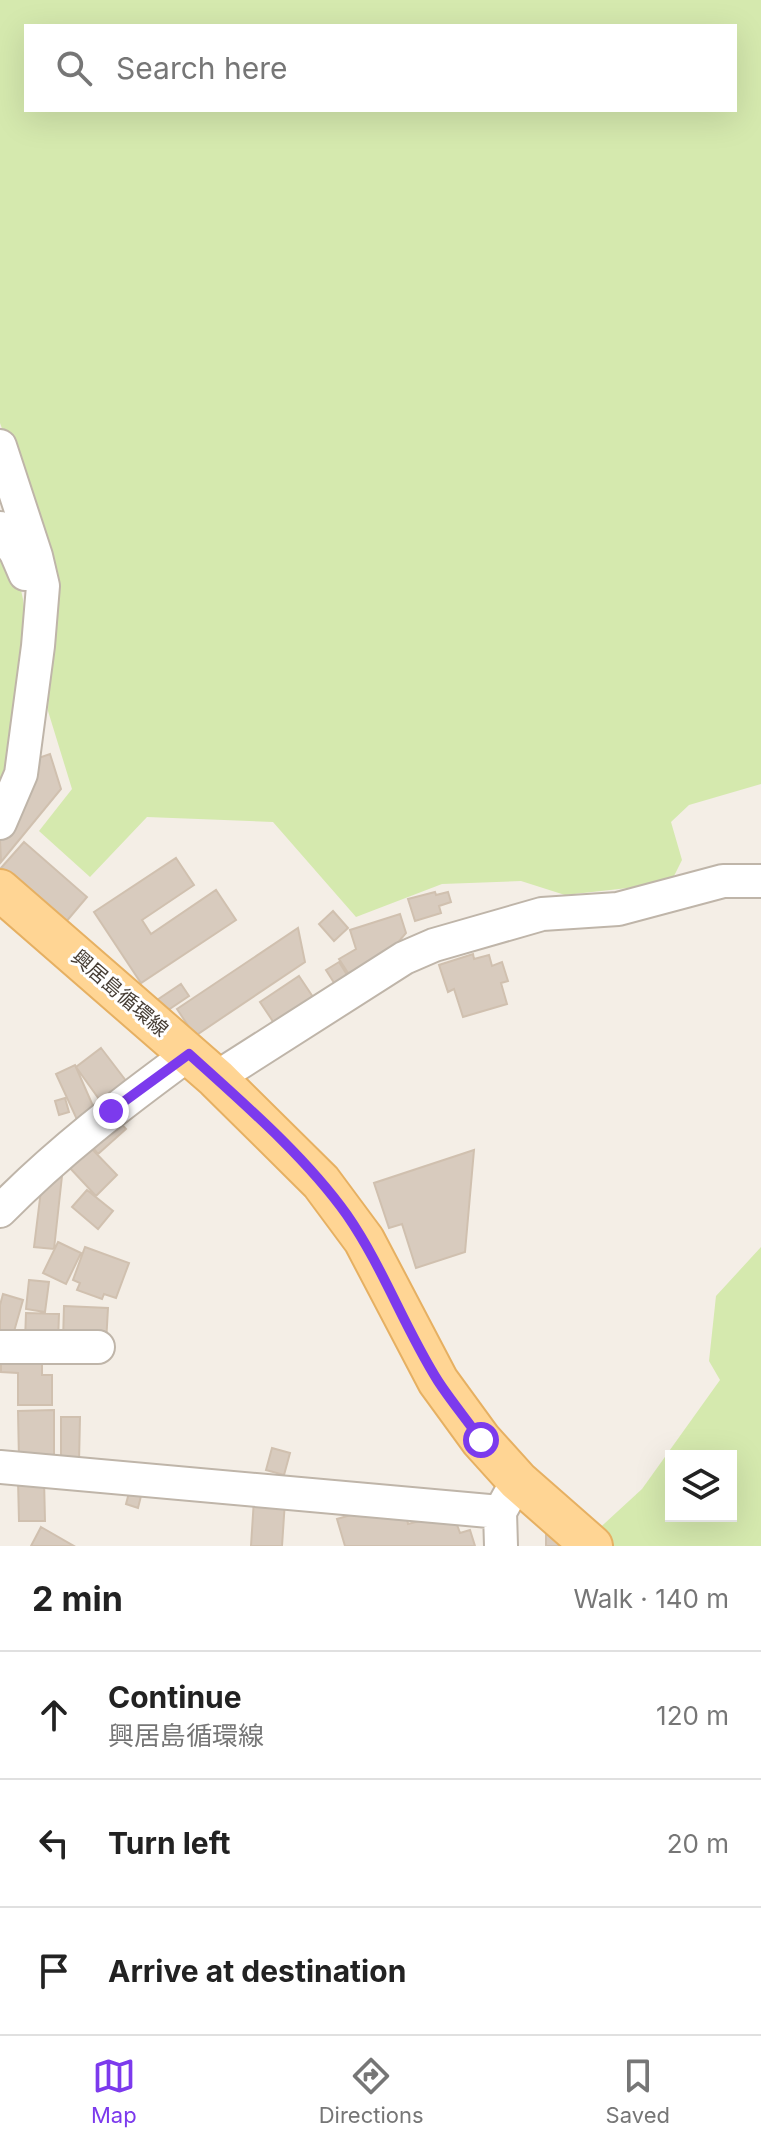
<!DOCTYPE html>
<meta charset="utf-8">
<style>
:root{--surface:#fff;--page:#f2f2f2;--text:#222;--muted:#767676;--line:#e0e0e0;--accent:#7c3aed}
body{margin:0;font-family:Inter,"Noto Sans JP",sans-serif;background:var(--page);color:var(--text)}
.controls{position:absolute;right:24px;bottom:24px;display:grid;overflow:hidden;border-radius:0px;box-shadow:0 8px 32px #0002}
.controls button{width:72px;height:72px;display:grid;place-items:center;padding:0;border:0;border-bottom:2px solid var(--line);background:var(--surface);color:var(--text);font:40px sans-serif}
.stop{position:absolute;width:24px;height:24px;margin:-18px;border:6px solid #7c3aed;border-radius:50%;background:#fff}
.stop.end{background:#7c3aed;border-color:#fff;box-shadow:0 2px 8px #0008}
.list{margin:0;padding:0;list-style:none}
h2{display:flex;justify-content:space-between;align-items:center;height:104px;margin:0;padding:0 32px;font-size:34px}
h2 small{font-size:26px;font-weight:400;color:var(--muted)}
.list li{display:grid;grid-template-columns:52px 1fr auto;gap:24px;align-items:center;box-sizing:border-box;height:128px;padding:0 32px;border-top:2px solid var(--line)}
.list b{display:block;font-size:30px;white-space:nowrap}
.list p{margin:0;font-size:26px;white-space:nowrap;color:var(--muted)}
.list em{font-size:26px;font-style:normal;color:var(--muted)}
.icon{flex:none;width:44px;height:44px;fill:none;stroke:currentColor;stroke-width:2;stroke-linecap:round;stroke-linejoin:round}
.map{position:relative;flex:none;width:761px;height:1546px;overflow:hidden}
.search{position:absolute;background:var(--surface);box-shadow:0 8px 32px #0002;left:24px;right:24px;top:24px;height:88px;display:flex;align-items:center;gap:20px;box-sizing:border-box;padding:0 28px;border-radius:0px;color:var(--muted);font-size:30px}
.sheet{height:488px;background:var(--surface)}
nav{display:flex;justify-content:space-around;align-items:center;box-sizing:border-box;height:112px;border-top:2px solid var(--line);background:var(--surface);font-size:22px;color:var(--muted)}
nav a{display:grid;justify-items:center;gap:4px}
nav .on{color:var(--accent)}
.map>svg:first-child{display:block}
.green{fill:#d5e9ae;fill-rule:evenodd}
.building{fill:#d8cbbe;stroke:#d0c0af;stroke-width:2}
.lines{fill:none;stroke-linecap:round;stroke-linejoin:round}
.minor-casing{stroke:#bfb5a9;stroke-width:36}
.major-casing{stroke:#e6b062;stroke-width:44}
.minor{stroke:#fff;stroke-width:32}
.major{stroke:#ffd594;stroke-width:40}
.route{stroke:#7c3aed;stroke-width:10}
.labels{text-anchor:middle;stroke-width:6;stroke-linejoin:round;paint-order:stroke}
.street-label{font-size:20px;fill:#473e35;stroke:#fff}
</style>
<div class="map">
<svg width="761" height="1546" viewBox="0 0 761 1546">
<rect width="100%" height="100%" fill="#f4eee6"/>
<!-- green -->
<path class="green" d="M 0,0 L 761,0 L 761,784 L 689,805 L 671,822 L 682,860 L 673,878 L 628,888 L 565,895 L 521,881 L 442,884 L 356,917 L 273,822 L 147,817 L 90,877 L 39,831 L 72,789 L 48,711 L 50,636 L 24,491 L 0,423 ZM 26,26 L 735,26 L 735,110 L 26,110 Z
M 0,545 C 11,564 23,586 24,608 C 30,672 12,743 0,805 Z
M 761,1247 L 761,1546 L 580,1546 L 642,1489 L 720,1380 L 709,1361 L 716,1296 ZM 671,1456 L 731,1456 L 731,1516 L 671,1516 Z"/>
<!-- building -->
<path class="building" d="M 50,754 L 61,789 L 1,862 L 0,839 L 36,770 L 33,760 Z
M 24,842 L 87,897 L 65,923 L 1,868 Z
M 176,858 L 194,885 L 142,920 L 151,934 L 216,890 L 236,920 L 141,983 L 94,912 Z
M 435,892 L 436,895 L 448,892 L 451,902 L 439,906 L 441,913 L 415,921 L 408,899 Z
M 333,911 L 348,928 L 334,941 L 319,924 Z
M 400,914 L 406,933 L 390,952 L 350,976 L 339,959 L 356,949 L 350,930 Z
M 298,928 L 305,962 L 195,1036 L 177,1009 Z
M 473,954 L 474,959 L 489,955 L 492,966 L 502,962 L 508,981 L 501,983 L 507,1004 L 463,1017 L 454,989 L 448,992 L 439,965 Z
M 339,962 L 349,978 L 336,986 L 326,970 Z
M 299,976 L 317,1003 L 278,1029 L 260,1002 Z
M 181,984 L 189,996 L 165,1012 L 157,1000 Z
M 101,1048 L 130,1086 L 104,1106 L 76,1067 Z
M 75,1065 L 97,1115 L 79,1124 L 56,1074 Z
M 65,1098 L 69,1112 L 59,1115 L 55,1101 Z
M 112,1114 L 126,1129 L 98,1154 L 85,1138 Z
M 90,1147 L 117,1175 L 96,1196 L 69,1167 Z
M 474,1150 L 465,1252 L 416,1268 L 402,1224 L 389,1228 L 374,1183 Z
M 43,1174 L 62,1176 L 54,1249 L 34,1247 Z
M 87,1190 L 113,1211 L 98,1229 L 72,1207 Z
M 58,1242 L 81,1253 L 66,1284 L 43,1273 Z
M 85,1247 L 129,1263 L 116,1298 L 104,1294 L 102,1299 L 77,1290 L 80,1283 L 73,1280 Z
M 29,1280 L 49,1282 L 45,1312 L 26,1309 Z
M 3,1294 L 23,1300 L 13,1335 L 0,1331 L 0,1305 Z
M 64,1306 L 108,1308 L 106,1343 L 63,1341 Z
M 26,1313 L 59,1314 L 58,1341 L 25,1340 Z
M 1,1352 L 42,1352 L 42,1375 L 52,1375 L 52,1405 L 18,1405 L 18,1373 L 1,1372 Z
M 54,1410 L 54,1460 L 19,1460 L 18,1411 Z
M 61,1417 L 80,1417 L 79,1462 L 61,1462 Z
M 272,1448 L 290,1453 L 284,1475 L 266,1470 Z
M 44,1479 L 45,1521 L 19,1521 L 18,1480 Z
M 131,1485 L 143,1488 L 138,1508 L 126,1504 Z
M 254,1499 L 285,1501 L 282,1546 L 251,1546 Z
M 364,1511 L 406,1515 L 408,1524 L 427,1519 L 455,1519 L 460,1533 L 470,1530 L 475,1546 L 345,1546 L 337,1519 Z
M 41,1527 L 74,1546 L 31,1546 Z
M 546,1535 L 563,1535 L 563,1546 L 546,1546 Z"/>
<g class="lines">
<!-- minor casing -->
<g class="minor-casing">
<path id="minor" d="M 0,446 L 36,556 L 43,586 L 38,646 L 21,774 L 0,823
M 0,528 L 16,553 L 25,574
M 216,1078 L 404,958 L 434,945 L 542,914 L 618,909 L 723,881 L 761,881
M 0,1211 C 58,1152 122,1103 189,1054
M 0,1347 L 98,1347
M 0,1467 L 500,1512
M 501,1546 L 500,1512 L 510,1494"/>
</g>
<!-- major casing -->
<g class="major-casing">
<path id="major" d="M 0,890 L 216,1078 L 321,1182 L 364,1240 L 438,1381 L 481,1440 L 518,1481 L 592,1546"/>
</g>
<!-- minor -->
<use href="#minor" class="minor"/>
<!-- major -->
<use href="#major" class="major"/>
</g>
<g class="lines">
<!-- route -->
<path class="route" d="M 111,1111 L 189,1054 C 242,1102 305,1156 347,1215 C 383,1267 404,1327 438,1381 C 451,1401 467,1420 481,1440"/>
</g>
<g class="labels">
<!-- street labels -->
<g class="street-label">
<text transform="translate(120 993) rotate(41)" y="7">興居島循環線</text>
</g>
</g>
</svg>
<div class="controls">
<button><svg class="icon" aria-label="layers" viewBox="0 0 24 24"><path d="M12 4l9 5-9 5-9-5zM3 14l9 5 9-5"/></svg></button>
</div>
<div class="stop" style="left:481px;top:1440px"></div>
<div class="stop end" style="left:111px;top:1111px"></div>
<div class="search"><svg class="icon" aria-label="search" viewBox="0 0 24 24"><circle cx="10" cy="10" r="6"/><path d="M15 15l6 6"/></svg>Search here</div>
</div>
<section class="sheet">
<h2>2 min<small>Walk · 140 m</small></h2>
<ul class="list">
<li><svg class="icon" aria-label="ahead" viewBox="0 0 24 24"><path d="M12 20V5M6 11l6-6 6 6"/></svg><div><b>Continue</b><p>興居島循環線</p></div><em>120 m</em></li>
<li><svg class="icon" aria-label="left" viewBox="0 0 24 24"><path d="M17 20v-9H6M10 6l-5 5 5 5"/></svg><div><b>Turn left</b></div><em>20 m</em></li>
<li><svg class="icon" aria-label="arrive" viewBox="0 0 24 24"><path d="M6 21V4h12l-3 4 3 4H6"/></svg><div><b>Arrive at destination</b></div></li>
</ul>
</section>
<nav>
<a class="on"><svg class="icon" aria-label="map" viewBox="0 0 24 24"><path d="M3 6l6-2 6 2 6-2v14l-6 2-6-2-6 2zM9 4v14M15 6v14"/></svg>Map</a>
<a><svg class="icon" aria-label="directions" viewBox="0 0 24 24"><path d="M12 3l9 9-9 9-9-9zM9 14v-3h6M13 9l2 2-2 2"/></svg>Directions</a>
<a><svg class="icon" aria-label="saved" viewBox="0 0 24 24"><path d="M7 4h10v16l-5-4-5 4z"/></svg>Saved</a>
</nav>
